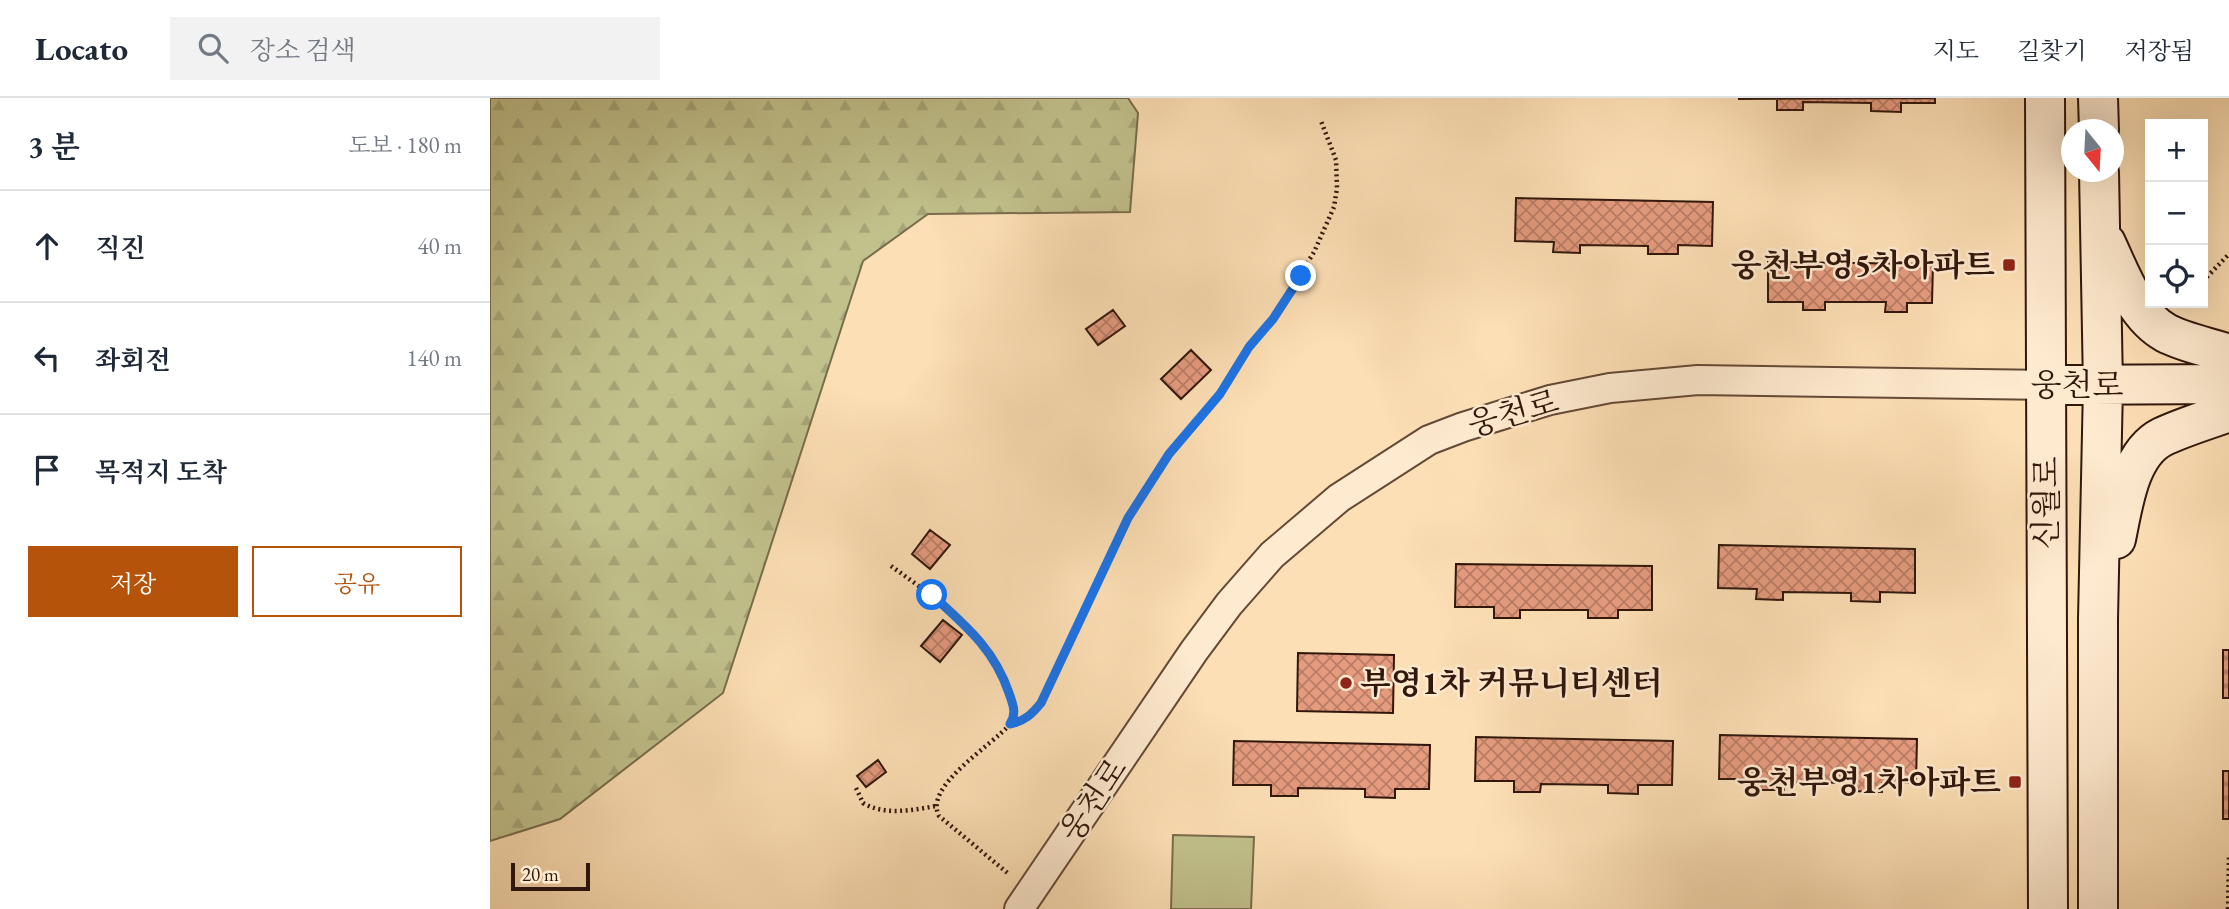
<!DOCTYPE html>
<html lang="ko">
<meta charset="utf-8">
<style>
:root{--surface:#fff;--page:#f2f2f3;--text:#1f2937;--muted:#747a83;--line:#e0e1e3;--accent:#b45309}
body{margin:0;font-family:"EB Garamond","Noto Serif KR",serif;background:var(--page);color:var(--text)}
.controls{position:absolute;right:21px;top:21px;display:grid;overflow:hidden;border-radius:0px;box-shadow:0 7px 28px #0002}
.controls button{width:63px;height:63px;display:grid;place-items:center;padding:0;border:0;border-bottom:2px solid var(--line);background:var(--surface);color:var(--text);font:35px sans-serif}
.compass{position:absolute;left:1571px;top:21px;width:63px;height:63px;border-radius:50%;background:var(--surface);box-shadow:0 7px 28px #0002;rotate:162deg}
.scale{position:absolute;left:21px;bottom:18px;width:79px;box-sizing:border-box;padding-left:7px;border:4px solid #31170c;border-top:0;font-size:19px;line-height:24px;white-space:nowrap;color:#31170c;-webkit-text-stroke:5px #feeacf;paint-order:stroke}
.stop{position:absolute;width:21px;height:21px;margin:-16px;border:5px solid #1a73e8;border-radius:50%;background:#fff}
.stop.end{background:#1a73e8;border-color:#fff;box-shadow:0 2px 7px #0008}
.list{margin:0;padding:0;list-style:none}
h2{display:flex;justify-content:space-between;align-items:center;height:91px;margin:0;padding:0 28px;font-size:30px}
h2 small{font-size:23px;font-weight:400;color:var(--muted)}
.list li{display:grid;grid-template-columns:46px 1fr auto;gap:21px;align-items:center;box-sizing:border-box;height:112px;padding:0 28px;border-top:2px solid var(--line)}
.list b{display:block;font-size:26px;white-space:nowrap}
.list em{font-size:23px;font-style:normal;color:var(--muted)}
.actions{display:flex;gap:14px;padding:21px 28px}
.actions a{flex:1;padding:16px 0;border:2px solid var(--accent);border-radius:0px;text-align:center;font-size:24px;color:var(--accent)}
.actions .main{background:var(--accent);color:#fff}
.icon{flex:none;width:38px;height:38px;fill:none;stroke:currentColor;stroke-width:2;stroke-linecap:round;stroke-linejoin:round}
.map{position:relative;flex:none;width:1739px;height:811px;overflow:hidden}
header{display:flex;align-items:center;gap:42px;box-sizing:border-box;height:98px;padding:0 35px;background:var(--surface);border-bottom:2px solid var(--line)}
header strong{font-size:33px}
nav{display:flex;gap:38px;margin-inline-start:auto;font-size:24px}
.search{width:490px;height:63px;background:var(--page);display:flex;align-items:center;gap:18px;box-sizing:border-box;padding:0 24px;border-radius:0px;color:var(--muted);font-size:26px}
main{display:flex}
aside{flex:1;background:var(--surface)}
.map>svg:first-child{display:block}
.grass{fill:#c1c18c;stroke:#796c4c;stroke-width:2}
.forest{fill:url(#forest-firs);stroke:#796c4c;stroke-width:2}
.building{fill:url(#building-cross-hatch);stroke:#31170c;stroke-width:2}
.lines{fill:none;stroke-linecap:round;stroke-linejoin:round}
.street-casing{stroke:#644936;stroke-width:32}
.secondary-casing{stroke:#31170c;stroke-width:42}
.path{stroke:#31170c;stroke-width:4.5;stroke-dasharray:2 3.5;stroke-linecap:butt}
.street{stroke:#feeacf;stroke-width:28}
.secondary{stroke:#feeacf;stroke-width:38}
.route{stroke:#1a73e8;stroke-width:9}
.poi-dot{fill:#8f2418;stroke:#feeacf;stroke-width:2.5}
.labels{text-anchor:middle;stroke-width:5;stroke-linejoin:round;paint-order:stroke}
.poi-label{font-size:32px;font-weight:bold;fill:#31170c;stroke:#feeacf;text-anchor:end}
.street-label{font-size:32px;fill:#31170c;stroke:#feeacf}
</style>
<header>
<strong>Locato</strong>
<div class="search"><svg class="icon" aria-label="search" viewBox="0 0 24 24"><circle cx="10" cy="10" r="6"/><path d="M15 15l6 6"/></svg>장소 검색</div>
<nav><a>지도</a><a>길찾기</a><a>저장됨</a></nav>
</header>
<main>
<aside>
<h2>3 분<small>도보 · 180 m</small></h2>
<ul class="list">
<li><svg class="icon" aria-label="ahead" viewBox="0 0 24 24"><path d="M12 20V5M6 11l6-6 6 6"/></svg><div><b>직진</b></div><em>40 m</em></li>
<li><svg class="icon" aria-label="left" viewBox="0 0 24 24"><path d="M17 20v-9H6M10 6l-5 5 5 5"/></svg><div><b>좌회전</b></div><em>140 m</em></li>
<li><svg class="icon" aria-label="arrive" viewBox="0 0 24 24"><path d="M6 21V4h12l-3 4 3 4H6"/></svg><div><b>목적지 도착</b></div></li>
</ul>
<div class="actions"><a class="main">저장</a><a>공유</a></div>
</aside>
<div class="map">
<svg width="1739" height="811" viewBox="0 0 1739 811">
<defs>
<pattern id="forest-firs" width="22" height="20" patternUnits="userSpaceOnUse" patternTransform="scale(1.75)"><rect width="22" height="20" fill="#c1c18c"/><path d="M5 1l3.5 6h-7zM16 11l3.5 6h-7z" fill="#a6a578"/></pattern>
<pattern id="building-cross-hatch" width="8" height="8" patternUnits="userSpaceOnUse" patternTransform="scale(1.75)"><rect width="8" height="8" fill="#e59b7e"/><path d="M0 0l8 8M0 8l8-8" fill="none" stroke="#ba7d66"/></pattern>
</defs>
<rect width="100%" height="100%" fill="#fddfb5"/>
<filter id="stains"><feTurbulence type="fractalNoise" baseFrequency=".00286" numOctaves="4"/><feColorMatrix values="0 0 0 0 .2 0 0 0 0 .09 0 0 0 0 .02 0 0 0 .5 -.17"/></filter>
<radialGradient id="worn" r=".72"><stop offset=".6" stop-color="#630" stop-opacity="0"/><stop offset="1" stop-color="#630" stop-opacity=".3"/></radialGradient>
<!-- grass -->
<path class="grass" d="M 683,737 L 764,739 L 761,811 L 681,811 Z"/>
<!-- forest -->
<path class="forest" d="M 0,0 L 638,0 L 648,15 L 640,114 L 438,116 L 373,163 L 233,595 L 70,721 L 0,743 Z"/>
<!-- building -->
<path class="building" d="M 1445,0 L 1445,5 L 1411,5 L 1411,14 L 1381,13 L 1381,5 L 1313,4 L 1313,12 L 1287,12 L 1287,1 L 1248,1 Z
M 1026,100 L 1223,104 L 1222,148 L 1188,147 L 1188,156 L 1158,156 L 1158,148 L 1090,147 L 1090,155 L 1063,154 L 1064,144 L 1025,143 Z
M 1278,164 L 1443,166 L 1442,205 L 1417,205 L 1417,214 L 1395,214 L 1396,204 L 1335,204 L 1335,212 L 1313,212 L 1313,204 L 1278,204 Z
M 623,212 L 635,228 L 608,247 L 596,231 Z
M 701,252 L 721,272 L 691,301 L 671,281 Z
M 440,432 L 460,447 L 440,471 L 422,456 Z
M 1229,447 L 1425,451 L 1425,495 L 1390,494 L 1390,504 L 1361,503 L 1361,495 L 1293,494 L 1293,502 L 1266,501 L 1267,491 L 1228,490 Z
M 966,466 L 1162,468 L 1162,512 L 1128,512 L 1128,520 L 1098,520 L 1098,512 L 1030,512 L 1030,520 L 1004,520 L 1004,509 L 965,509 Z
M 453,522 L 472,537 L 450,564 L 431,548 Z
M 1733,552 L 1739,552 L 1739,600 L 1733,600 Z
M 808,555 L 904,557 L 903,615 L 807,613 Z
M 1230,637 L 1427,641 L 1426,685 L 1392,685 L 1392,694 L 1362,693 L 1362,685 L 1294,684 L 1294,692 L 1267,692 L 1268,681 L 1229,681 Z
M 986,639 L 1183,643 L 1182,687 L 1148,687 L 1148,696 L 1118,695 L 1118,687 L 1051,686 L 1050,694 L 1024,694 L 1024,683 L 985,683 Z
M 744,643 L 940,647 L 939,691 L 905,691 L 905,700 L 875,699 L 875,691 L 808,690 L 808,698 L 781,698 L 781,687 L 743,687 Z
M 388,662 L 396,674 L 376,689 L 367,678 Z
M 1733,673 L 1739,673 L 1739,721 L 1733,721 Z"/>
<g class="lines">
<!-- street casing -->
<g class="street-casing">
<path id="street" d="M 529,811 L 704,553 L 739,506 L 782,457 L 849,400 L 939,342 L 973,329 L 1060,302 L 1120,290 L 1208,282 L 1556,287"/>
</g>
<!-- secondary casing -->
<g class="secondary-casing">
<path id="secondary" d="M 1555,0 L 1558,811
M 1608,0 L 1609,32
M 1616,145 C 1630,175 1645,218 1676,235 C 1695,245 1719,249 1739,256
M 1556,287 L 1739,286
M 1626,441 C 1633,408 1639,356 1672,339 C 1693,329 1717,322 1739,314
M 1608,811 L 1608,521 L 1613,288 L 1609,74"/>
</g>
<!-- path -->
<path class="path" d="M 1713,183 L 1739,156
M 401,468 C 447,501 498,536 518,591 C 522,604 527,613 520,626 C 503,647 433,688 449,718 L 520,777
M 520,626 L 532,624 L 551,605 L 638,420 L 679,356 L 730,296 L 759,249 L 783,221 L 824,154 L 844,109 L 847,90 L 846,62 L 831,23
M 366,690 L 373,705 C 395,718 423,712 446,708
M 1738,811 L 1739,759"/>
<!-- street -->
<use href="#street" class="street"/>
<!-- secondary -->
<use href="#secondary" class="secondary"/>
</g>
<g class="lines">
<!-- route -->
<path class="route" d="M 442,497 C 476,528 504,551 519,595 C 523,607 527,615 520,626 C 535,623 542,616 551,605 L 638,420 L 679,356 L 730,296 L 759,249 L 783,221 L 811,178"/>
</g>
<!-- markers -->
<g class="poi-dot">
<rect x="1512" y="160" width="14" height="14" rx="3.5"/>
<circle cx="856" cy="585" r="7"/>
<rect x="1518" y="677" width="14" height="14" rx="3.5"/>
</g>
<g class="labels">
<!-- poi labels -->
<g class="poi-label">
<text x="1505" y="178">웅천부영5차아파트</text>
<text x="870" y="596" text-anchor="start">부영1차 커뮤니티센터</text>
<text x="1511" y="695">웅천부영1차아파트</text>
</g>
<!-- street labels -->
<g class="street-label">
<text x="1587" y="298">웅천로</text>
<text transform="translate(1023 315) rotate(-16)" y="11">웅천로</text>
<text transform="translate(1556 405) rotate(-90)" y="11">신월로</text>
<text transform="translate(603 702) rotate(-56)" y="11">웅천로</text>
</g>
</g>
<rect width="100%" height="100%" filter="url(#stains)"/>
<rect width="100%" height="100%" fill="url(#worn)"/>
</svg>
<div class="controls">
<button>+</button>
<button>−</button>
<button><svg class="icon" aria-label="locate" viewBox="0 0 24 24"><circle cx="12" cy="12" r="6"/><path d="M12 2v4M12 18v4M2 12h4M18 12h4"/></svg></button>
</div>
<svg class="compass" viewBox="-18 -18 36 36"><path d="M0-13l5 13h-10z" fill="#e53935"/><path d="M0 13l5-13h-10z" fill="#747a83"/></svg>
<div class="scale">20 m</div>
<div class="stop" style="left:442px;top:497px"></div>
<div class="stop end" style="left:811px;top:178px"></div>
</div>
</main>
